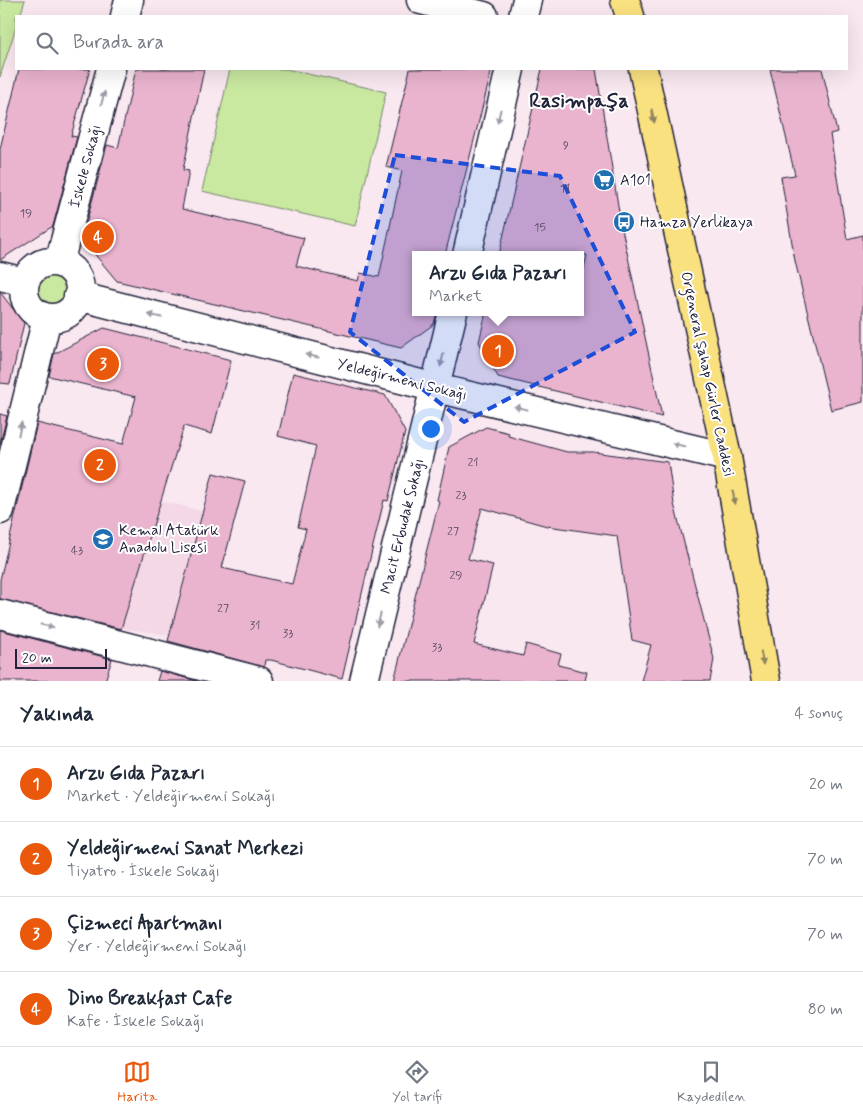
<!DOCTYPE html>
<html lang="tr">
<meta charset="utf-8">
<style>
:root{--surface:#fff;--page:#f2f2f3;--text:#1f2937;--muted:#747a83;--line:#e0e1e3;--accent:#ea580c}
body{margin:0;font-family:Mynerve,sans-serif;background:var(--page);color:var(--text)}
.scale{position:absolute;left:15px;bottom:12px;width:92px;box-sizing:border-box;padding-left:5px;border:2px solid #22223b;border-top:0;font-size:14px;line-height:18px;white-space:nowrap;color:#22223b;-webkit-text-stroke:4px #fff;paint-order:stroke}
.you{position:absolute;left:430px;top:428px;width:18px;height:18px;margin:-12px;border:4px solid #fff;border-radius:50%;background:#1a73e8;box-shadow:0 0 0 8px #1a73e833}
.badge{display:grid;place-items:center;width:32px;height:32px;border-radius:50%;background:var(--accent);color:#fff;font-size:16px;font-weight:700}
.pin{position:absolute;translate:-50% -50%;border:2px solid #fff;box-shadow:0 1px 5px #0006}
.popup{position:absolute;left:412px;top:251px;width:172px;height:65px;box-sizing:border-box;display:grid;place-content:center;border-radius:0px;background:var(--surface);filter:drop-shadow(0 1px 4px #0005);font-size:16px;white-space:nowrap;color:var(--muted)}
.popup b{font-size:19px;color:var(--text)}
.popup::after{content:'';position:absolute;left:50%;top:100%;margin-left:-10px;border:10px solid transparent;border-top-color:var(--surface)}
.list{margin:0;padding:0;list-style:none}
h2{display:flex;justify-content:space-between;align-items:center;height:65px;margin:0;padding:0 20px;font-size:21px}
h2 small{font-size:16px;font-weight:400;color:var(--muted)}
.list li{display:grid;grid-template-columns:32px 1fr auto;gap:15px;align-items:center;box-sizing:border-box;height:75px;padding:0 20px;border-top:1px solid var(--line)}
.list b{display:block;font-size:19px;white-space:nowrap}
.list p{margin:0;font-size:16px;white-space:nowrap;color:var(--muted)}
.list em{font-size:16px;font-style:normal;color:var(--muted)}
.icon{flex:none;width:28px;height:28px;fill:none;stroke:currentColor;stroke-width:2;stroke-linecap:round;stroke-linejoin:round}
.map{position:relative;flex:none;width:863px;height:681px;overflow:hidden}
.search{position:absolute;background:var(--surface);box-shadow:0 5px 20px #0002;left:15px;right:15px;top:15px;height:55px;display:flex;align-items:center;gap:12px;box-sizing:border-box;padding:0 18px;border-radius:0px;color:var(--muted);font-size:19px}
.sheet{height:365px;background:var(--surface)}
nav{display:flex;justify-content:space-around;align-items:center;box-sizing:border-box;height:70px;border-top:1px solid var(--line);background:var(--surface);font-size:14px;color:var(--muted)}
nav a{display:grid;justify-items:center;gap:2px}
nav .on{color:var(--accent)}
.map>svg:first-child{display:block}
.built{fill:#f4d8e6}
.green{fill:#c9e8a0;stroke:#76856e}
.building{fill:#eab4ce;stroke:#22223b}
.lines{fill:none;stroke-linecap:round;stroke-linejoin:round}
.minor-casing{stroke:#22223b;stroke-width:31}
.primary-casing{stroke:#22223b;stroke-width:31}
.minor{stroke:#fff;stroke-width:28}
.primary{stroke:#fae180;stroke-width:28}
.oneway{fill:#9c9ca7}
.oneway2{fill:#8e825e}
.marked{fill:#1d4ed8;fill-opacity:0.2;stroke:#1d4ed8;stroke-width:4;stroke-dasharray:10 6;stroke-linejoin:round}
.labels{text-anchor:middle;stroke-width:4;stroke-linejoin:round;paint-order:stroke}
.number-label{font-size:12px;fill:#544660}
.street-label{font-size:15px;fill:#22223b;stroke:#fff}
.poi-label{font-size:15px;fill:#22223b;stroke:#fff;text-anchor:start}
.district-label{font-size:20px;font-weight:bold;fill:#22223b;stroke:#fff}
</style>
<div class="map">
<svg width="863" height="681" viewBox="0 0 863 681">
<rect width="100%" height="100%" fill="#f9e8f0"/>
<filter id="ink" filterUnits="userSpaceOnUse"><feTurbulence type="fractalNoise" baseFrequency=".02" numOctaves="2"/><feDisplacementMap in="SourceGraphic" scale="10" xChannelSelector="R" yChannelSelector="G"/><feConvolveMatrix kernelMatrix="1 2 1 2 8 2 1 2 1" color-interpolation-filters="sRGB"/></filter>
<g filter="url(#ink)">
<!-- built -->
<path class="built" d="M 56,474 L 202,511 L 169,635 L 121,628 L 0,596 L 0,580 L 27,480 Z"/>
<!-- green -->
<path class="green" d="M 0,0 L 25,0 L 20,16 L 16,16 L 16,27 L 0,77 Z
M 230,69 L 286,69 L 386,92 L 355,226 L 202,191 Z
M33 290a19 19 0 1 1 38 0a19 19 0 1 1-38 0Z"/>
<!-- building -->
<path class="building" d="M 19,69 L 90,69 L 71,136 L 77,137 L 53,226 L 0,260 L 0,149 Z
M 136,69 L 204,69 L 183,170 L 189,171 L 182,209 L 304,238 L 296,266 L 358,281 L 360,273 L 379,277 L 402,171 L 386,167 L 410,69 L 492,69 L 445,255 L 416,255 L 416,312 L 437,312 L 434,324 L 401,348 L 117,281 L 82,239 L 107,145 L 118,148 Z
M 542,69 L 596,69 L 621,224 L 662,417 L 498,377 L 479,342 L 486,312 L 580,312 L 580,286 L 587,255 L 499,255 Z
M 770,69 L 822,69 L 837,132 L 830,134 L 847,239 L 863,235 L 863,402 L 831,410 L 795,261 L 781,177 L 795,175 Z
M 0,292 L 24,323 L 10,384 L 0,383 Z
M 104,328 L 231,360 L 212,434 L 184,426 L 121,629 L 0,599 L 0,580 L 37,423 L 123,444 L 136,397 L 49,376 L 54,354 Z
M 293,373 L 385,395 L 405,432 L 388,501 L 384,500 L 373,546 L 342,679 L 271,660 L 265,660 L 264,667 L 168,641 L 213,473 L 245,481 L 222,568 L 292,584 L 306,529 L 298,527 L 316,446 L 278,436 Z
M 0,414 L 7,416 L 0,444 Z
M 486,427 L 509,433 L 508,436 L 567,452 L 593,452 L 668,462 L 674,504 L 714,659 L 710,681 L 641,681 L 651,645 L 632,640 L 617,536 L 547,526 L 482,508 L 468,559 L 493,565 L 474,644 L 523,656 L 526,644 L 561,654 L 558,665 L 587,672 L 585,681 L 394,681 L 439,501 L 437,500 L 449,447 Z
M 0,630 L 112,659 L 105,681 L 0,681 Z
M 160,671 L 197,681 L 157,681 Z"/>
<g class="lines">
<!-- minor casing -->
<g class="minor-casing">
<path id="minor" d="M 421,0 L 484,16
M 125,16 L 129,0
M 523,16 L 527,0
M 467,255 L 510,69
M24 290a28 28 0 1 1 56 0a28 28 0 1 1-56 0Z
M 59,263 L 111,69
M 0,276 L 25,282
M 78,296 L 436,388 L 727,457
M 0,510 L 47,318
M 0,614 L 259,681
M 364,681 L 453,312"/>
</g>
<!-- primary casing -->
<g class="primary-casing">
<path id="primary" d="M 625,0 L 630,16
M 643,69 L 727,457 L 766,681"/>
</g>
<!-- minor -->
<use href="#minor" class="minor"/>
<!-- primary -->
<use href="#primary" class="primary"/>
</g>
<!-- one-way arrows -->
<defs><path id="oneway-solid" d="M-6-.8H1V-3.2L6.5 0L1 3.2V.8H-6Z" transform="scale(1.25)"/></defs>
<g class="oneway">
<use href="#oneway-solid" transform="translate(103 98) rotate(-75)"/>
<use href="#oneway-solid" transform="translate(499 116) rotate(103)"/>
<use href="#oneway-solid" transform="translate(155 316) rotate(-166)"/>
<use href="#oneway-solid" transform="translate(312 356) rotate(-166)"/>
<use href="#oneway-solid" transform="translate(442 360) rotate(103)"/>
<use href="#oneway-solid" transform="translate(521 408) rotate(-167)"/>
<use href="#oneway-solid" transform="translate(20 429) rotate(-76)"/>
<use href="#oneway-solid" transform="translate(679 445) rotate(-167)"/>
<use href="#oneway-solid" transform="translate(379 620) rotate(104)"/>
<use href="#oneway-solid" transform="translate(47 626) rotate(14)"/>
</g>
<g class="oneway2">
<use href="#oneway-solid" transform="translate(653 116) rotate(78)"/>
<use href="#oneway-solid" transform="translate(734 498) rotate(80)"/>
<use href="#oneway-solid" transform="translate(762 658) rotate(80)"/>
</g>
</g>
<!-- marked area -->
<path class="marked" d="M 395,155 L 560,176 L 635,332 L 464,422 L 350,332 Z"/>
<!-- icons -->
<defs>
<g id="supermarket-disc" transform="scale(1.125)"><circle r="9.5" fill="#1f6fb2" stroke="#fff"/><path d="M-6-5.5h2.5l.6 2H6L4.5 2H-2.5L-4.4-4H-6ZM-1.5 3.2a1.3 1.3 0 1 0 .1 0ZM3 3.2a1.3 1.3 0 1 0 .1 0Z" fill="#fff"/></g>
<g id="bus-disc" transform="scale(1.125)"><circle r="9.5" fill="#1f6fb2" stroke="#fff"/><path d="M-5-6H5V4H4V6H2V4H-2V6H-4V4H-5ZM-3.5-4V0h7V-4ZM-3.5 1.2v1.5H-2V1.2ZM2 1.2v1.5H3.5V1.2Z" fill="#fff"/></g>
<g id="school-disc" transform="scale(1.125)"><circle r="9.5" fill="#1f6fb2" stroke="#fff"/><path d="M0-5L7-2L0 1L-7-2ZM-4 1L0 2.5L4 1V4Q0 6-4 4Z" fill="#fff"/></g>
</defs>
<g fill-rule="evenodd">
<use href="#supermarket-disc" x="604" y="180"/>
<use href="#bus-disc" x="624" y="222"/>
<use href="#school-disc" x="103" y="539"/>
</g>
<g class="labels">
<!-- number labels -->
<g class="number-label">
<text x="566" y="149">9</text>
<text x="565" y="192">11</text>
<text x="26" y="217">19</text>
<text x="540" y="231">15</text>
<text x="473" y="466">21</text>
<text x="461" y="499">23</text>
<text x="453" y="535">27</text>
<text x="77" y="554">43</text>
<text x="456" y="579">29</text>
<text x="223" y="612">27</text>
<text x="255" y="629">31</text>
<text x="288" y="637">33</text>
<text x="437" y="651">33</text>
</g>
<!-- street labels -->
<g class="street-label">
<text transform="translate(85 166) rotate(-75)" y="5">İskele Sokağı</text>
<text transform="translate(708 374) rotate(78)" y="5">Orgeneral Şahap Gürler Caddesi</text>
<text transform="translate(402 379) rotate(14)" y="5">Yeldeğirmeni Sokağı</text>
<text transform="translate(402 526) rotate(-76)" y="5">Macit Erbudak Sokağı</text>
</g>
<!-- poi labels -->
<g class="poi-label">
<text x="620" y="185">A101</text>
<text x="640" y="227">Hamza Yerlikaya</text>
<text x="119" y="535">Kemal Atatürk<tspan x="119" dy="17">Anadolu Lisesi</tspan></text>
</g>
<!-- district labels -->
<g class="district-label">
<text x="579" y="107">Rasimpaşa</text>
</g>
</g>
</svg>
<div class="scale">20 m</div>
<div class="you"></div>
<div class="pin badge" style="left:498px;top:351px">1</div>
<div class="popup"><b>Arzu Gıda Pazarı</b>Market</div>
<div class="pin badge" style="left:100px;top:465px">2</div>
<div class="pin badge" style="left:103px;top:364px">3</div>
<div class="pin badge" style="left:98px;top:237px">4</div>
<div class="search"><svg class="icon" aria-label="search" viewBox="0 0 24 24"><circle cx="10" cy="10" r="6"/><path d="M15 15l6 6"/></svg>Burada ara</div>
</div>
<section class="sheet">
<h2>Yakında<small>4 sonuç</small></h2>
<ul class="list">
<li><span class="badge">1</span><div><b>Arzu Gıda Pazarı</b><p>Market · Yeldeğirmeni Sokağı</p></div><em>20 m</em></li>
<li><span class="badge">2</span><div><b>Yeldeğirmeni Sanat Merkezi</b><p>Tiyatro · İskele Sokağı</p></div><em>70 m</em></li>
<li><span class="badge">3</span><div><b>Çizmeci Apartmanı</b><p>Yer · Yeldeğirmeni Sokağı</p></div><em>70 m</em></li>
<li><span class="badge">4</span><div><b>Dino Breakfast Cafe</b><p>Kafe · İskele Sokağı</p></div><em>80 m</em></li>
</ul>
</section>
<nav>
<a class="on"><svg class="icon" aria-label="map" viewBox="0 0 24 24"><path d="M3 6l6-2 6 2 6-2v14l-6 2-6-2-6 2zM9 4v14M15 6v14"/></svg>Harita</a>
<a><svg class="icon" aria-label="directions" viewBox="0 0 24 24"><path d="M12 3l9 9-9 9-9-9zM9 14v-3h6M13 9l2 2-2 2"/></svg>Yol tarifi</a>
<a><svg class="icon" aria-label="saved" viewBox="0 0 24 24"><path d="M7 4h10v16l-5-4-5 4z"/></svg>Kaydedilen</a>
</nav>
